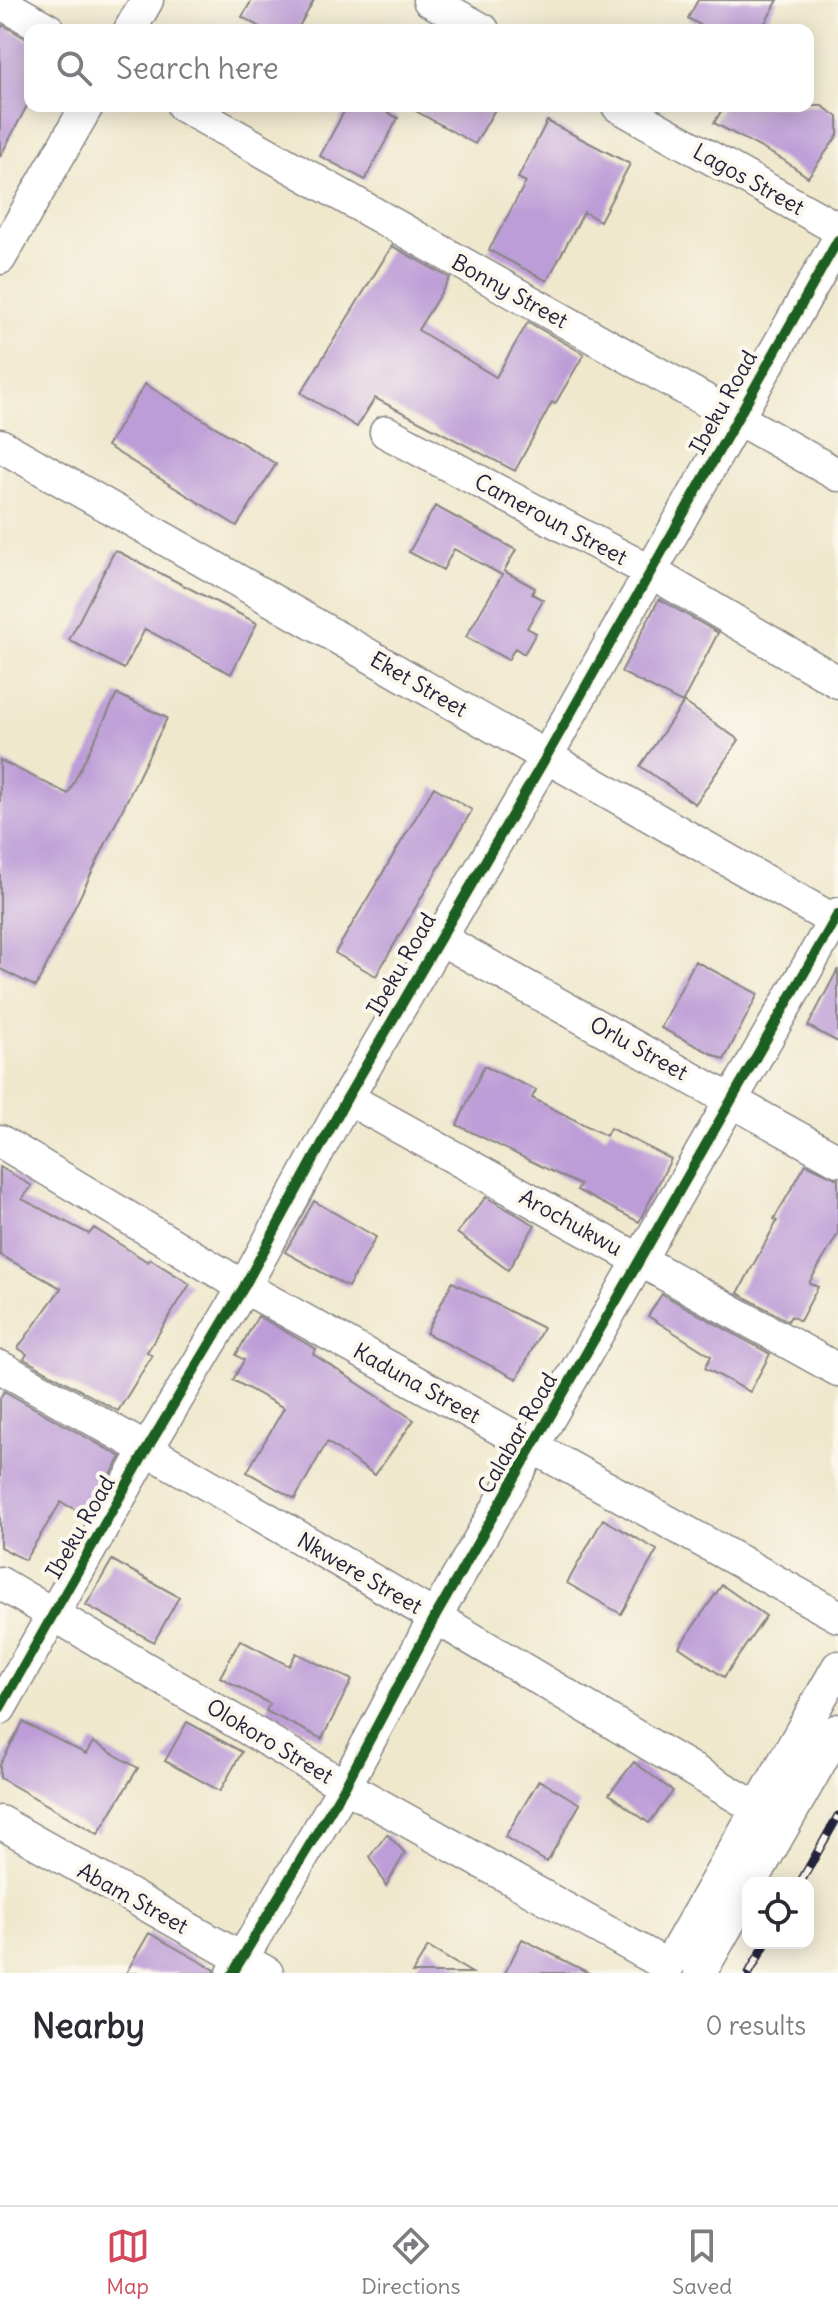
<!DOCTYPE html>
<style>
:root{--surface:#fff;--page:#f7f7f7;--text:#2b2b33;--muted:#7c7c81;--line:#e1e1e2;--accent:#d1495b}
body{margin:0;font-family:Delius,sans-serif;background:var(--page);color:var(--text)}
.controls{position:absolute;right:24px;bottom:24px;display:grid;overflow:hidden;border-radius:16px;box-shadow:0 4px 20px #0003}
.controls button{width:72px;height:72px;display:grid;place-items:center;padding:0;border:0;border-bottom:2px solid var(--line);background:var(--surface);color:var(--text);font:40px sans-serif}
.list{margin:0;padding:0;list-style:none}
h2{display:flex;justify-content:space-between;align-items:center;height:104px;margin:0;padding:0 32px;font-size:34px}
h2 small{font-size:26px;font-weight:400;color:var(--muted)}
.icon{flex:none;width:44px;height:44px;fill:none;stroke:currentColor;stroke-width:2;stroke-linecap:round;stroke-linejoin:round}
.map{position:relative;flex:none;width:838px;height:1973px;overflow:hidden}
.search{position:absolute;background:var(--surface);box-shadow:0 4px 20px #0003;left:24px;right:24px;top:24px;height:88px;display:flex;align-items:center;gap:20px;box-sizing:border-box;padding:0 28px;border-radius:16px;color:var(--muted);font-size:30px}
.sheet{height:232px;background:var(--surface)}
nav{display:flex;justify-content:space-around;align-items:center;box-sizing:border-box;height:112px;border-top:2px solid var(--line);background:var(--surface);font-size:22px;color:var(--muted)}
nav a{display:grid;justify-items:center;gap:4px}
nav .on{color:var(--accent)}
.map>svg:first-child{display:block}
.building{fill:#bd9dd7}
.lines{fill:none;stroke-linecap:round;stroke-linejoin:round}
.minor-casing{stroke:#888584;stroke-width:35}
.minor{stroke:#fff;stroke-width:32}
.rail-casing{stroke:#22223b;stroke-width:9}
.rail{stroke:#fbf7ec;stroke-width:6;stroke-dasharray:18;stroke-linecap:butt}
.cycleway-casing{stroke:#fbf7ec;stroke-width:15}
.cycleway{stroke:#1b5e20;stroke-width:10}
.labels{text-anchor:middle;stroke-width:8;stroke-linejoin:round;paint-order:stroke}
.street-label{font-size:22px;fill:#22223b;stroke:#fbf7ec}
</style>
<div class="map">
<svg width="838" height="1973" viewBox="0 0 838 1973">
<rect width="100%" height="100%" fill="#fbf7ec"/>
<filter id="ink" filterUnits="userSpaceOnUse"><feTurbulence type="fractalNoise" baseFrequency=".0125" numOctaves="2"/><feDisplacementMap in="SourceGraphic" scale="16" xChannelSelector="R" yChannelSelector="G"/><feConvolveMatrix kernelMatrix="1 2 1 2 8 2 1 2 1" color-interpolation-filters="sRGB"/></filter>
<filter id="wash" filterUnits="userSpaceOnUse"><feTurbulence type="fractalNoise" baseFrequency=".006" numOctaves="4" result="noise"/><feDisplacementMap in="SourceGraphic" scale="32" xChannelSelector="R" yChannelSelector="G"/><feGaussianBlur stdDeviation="1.8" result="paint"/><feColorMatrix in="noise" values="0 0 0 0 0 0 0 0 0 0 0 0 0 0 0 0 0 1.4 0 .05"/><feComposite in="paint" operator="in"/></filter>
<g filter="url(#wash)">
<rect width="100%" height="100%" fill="#efe8cd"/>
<g id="blocks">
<!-- building -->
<path class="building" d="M 252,0 L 314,0 L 297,30 L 265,30 L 242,17 Z
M 698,0 L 778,0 L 761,30 L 709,30 L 688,18 Z
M 3,25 L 30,41 L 30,100 L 0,157 L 0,30 Z
M 347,106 L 375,106 L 398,118 L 365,180 L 320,156 Z
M 407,106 L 497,106 L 475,144 Z
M 724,106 L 822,106 L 838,117 L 838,135 L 808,177 L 782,159 L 714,123 Z
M 547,121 L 630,164 L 600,221 L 584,212 L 547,281 L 489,250 L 526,182 L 518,178 Z
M 392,246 L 450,278 L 418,330 L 496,377 L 528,322 L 584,354 L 555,404 L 552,402 L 515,471 L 375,398 L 357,427 L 301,393 Z
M 145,384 L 276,464 L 237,526 L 107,446 Z
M 435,506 L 516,550 L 504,571 L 535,588 L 532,594 L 543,600 L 527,628 L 536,633 L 524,654 L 515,648 L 508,660 L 466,637 L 502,575 L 454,549 L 443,570 L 409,552 Z
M 115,550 L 257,623 L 231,674 L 145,629 L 124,669 L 69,640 Z
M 659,599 L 718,633 L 682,703 L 621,672 Z
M 117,694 L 167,718 L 36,987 L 0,969 L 0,760 L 68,794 Z
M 684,702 L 739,740 L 695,804 L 640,766 Z
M 434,787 L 472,810 L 376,976 L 335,953 Z
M 695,961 L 758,994 L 724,1060 L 661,1028 Z
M 838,969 L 838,1042 L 808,1026 Z
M 484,1066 L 536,1090 L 532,1098 L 606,1136 L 610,1128 L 671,1159 L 639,1222 L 577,1190 L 580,1185 L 457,1125 Z
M 806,1164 L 838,1179 L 838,1234 L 809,1283 L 818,1287 L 800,1321 L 791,1316 L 788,1321 L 738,1293 L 777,1221 L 774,1219 Z
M 0,1167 L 32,1186 L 22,1199 L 89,1234 L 94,1228 L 148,1262 L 150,1259 L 190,1284 L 147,1352 L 152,1356 L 118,1411 L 24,1359 L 27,1354 L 18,1348 L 61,1288 L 0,1255 Z
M 486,1197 L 535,1225 L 508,1270 L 457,1233 Z
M 314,1201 L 376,1237 L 348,1287 L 285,1252 Z
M 452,1282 L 543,1328 L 517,1379 L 426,1333 Z
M 662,1294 L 770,1354 L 750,1392 L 705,1368 L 711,1356 L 648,1316 Z
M 258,1316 L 316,1349 L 313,1354 L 414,1420 L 375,1475 L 327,1442 L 295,1499 L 247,1472 L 284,1408 L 233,1380 L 244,1360 L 236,1355 Z
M 4,1391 L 121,1457 L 87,1516 L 61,1502 L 25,1560 L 0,1547 L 0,1398 Z
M 603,1519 L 657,1550 L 621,1614 L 567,1583 Z
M 112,1560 L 179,1597 L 154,1642 L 86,1605 Z
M 722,1585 L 766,1616 L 724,1677 L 679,1647 Z
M 240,1640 L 289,1666 L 296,1653 L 352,1680 L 322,1739 L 266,1711 L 270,1704 L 220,1677 Z
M 23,1722 L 86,1754 L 93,1742 L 138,1768 L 98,1834 L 0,1778 L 0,1765 Z
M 187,1722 L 242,1752 L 220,1791 L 165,1761 Z
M 634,1762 L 673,1791 L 649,1823 L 609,1794 Z
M 539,1780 L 580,1804 L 547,1862 L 505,1837 Z
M 387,1834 L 405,1853 L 386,1886 L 370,1856 Z
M 149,1933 L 215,1970 L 214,1973 L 126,1973 Z
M 522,1939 L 589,1973 L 505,1973 Z
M 428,1947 L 472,1973 L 412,1973 Z"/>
</g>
</g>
<g filter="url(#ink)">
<use href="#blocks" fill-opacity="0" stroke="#888584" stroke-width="2"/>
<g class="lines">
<!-- minor casing -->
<g class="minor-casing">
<path id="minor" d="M 429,0 L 483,30
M 0,2 L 49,30
M 130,30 L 147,0
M 183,106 L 838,475
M 618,106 L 838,229
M 0,258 L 87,106
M 386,432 L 651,572 L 838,682
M 0,445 L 838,923
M 439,938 L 838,1160
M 347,1098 L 838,1370
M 0,1141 L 244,1287 L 838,1616
M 0,1367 C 256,1509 506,1659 758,1809
M 0,1583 L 345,1786 L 668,1966
M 0,1708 L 147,1449 L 244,1287 L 347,1098 L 546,757 L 838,240
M 0,1822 L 267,1973
M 751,1883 L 838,1730
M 233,1973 L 345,1786 L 435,1617 L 838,914
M 664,1973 L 838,1667
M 700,1973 L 748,1889"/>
</g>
<!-- minor -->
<use href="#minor" class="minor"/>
<!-- rail casing -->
<g class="rail-casing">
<path id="rail" d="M 800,1883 L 838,1816
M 749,1973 L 766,1943"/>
</g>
<!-- rail -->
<use href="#rail" class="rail"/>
<!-- cycleway casing -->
<g class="cycleway-casing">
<path id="cycleway" d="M 0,1708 L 147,1449 L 244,1287 L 347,1098 L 546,757 L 838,240
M 233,1973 L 345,1786 L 435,1617 L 838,914"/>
</g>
<!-- cycleway -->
<use href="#cycleway" class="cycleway"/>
</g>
</g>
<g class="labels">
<!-- street labels -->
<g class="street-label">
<text transform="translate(749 179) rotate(29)" y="8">Lagos Street</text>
<text transform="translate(510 291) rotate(29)" y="8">Bonny Street</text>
<text transform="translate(723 402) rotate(-61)" y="8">Ibeku Road</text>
<text transform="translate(551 519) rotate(28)" y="8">Cameroun Street</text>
<text transform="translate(419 684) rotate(30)" y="8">Eket Street</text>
<text transform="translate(401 964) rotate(-60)" y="8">Ibeku Road</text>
<text transform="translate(639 1048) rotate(29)" y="8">Orlu Street</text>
<text transform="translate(571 1222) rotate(29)" y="8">Arochukwu</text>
<text transform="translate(417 1383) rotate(29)" y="8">Kaduna Street</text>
<text transform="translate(517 1433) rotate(-60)" y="8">Calabar Road</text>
<text transform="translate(80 1527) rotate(-60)" y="8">Ibeku Road</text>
<text transform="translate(360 1573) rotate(30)" y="8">Nkwere Street</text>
<text transform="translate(270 1741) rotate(31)" y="8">Olokoro Street</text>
<text transform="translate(133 1898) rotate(29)" y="8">Abam Street</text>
</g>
</g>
</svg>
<div class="controls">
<button><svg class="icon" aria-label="locate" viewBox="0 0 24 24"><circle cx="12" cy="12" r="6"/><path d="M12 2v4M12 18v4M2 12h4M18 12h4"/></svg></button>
</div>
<div class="search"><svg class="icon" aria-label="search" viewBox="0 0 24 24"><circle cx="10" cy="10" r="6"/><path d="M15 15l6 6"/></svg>Search here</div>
</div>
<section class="sheet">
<h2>Nearby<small>0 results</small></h2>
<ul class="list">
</ul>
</section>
<nav>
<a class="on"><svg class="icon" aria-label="map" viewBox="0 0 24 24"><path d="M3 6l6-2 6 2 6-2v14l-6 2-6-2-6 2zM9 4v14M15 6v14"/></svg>Map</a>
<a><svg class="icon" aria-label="directions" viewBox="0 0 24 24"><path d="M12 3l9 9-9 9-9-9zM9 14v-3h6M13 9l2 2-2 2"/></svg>Directions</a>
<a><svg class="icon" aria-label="saved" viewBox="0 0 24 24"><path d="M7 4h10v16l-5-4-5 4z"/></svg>Saved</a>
</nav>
